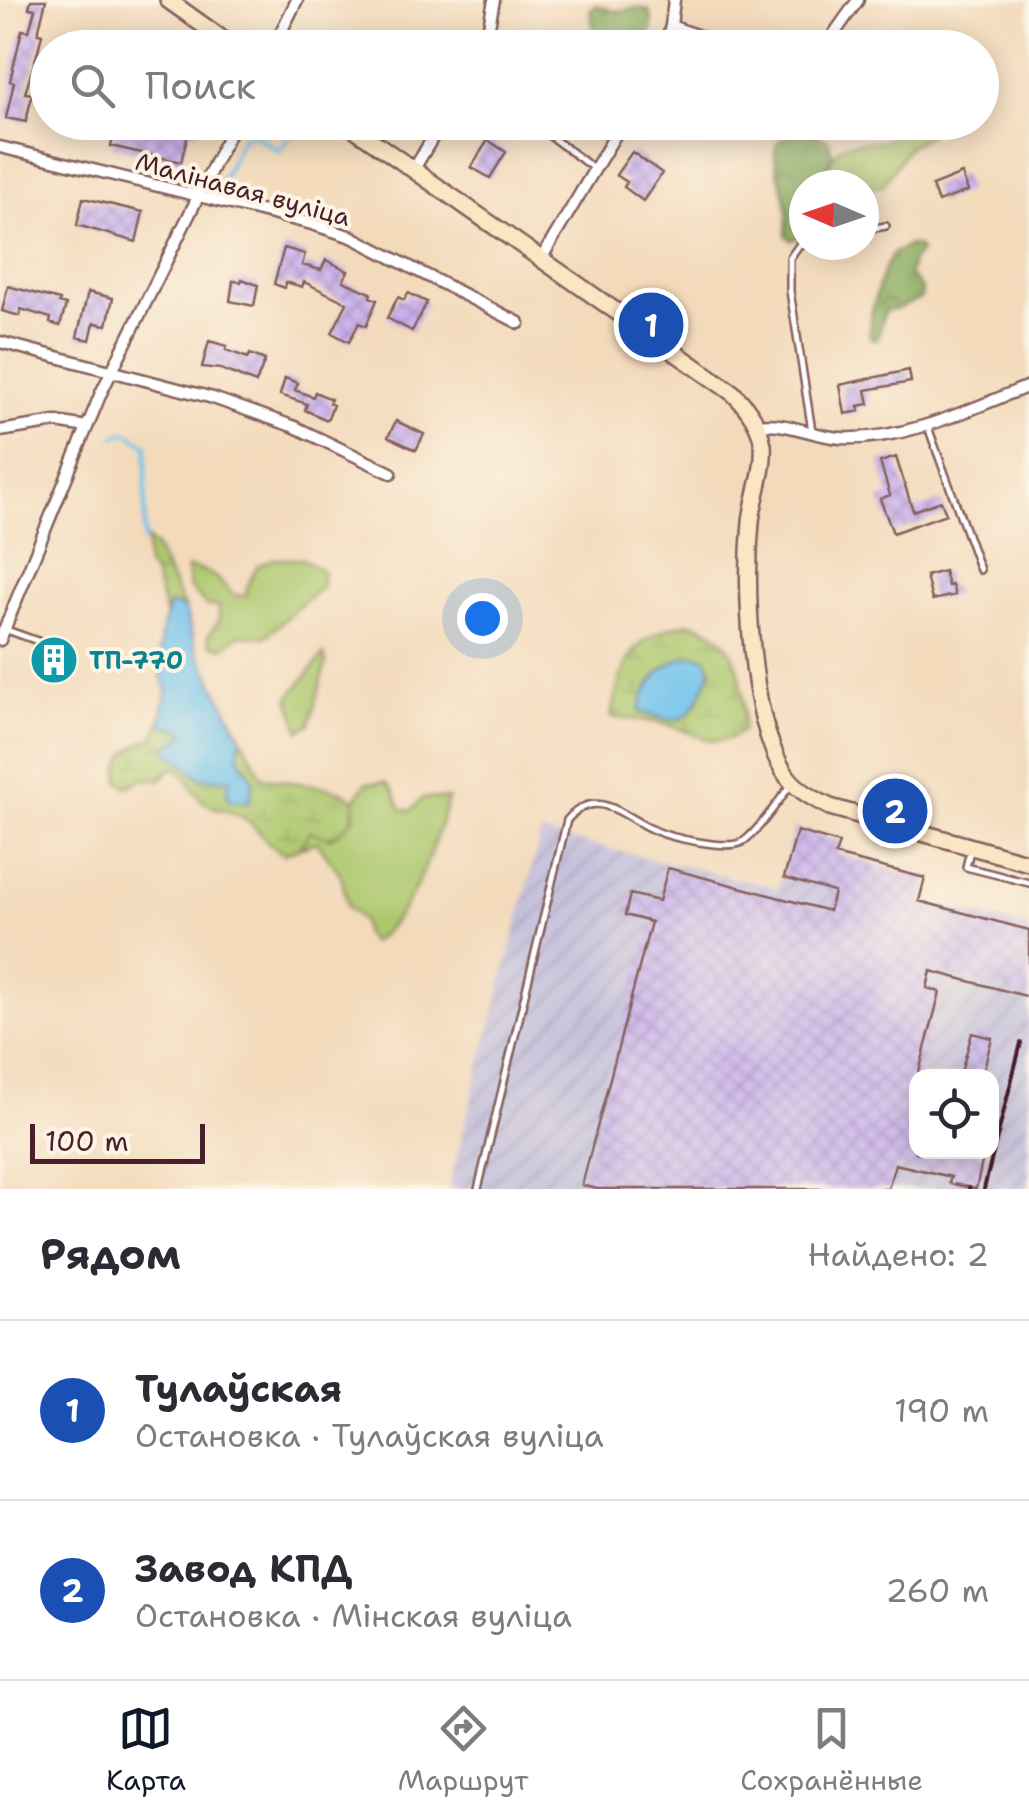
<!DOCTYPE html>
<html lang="ru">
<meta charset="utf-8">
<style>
:root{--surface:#fff;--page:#f7f7f7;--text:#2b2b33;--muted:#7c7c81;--line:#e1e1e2;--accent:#111827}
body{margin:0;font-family:"Shantell Sans",sans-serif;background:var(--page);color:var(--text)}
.controls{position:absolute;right:30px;bottom:30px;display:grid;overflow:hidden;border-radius:20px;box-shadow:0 5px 25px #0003}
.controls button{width:90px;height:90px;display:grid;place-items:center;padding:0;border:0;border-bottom:2px solid var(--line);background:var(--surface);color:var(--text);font:50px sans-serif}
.compass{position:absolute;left:789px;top:170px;width:90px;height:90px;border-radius:50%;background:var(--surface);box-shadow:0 5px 25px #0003;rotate:272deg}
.scale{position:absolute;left:30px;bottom:25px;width:175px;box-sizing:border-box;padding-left:10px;border:5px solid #4a1f2b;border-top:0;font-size:28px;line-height:35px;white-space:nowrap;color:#4a1f2b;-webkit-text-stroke:8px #fcf5e5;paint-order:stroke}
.you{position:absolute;left:482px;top:618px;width:35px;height:35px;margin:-25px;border:8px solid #fff;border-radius:50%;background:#1a73e8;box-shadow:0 0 0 15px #1a73e833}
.badge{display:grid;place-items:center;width:65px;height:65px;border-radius:50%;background:var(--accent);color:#fff;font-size:32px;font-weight:700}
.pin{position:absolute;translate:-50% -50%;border:5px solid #fff;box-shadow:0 2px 10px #0006}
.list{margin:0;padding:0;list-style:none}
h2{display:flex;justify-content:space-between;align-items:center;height:130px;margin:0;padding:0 40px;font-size:42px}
h2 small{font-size:32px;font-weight:400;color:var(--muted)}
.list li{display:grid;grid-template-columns:65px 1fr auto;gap:30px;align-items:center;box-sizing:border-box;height:180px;padding:0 40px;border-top:2px solid var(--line)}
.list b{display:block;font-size:38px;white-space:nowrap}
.list p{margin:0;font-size:32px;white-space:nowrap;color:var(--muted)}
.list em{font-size:32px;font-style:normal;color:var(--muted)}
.icon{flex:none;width:55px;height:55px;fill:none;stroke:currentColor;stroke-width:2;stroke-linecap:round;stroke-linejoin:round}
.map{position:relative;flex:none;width:1029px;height:1189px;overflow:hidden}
.search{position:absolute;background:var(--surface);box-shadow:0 5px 25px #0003;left:30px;right:30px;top:30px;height:110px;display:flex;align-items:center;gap:25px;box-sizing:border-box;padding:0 35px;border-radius:55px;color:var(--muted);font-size:38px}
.sheet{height:490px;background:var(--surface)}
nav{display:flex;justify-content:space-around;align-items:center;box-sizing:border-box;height:140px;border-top:2px solid var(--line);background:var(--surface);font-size:28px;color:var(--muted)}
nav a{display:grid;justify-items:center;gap:5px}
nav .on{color:var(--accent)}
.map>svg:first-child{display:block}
.industrial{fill:url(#industrial-furrows);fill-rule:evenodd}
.grass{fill:#aec86e;stroke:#7c744c;stroke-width:2.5}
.forest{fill:url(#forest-crowns);stroke:#6a6646;stroke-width:2.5}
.wetland{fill:url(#wetland-marsh);stroke:#7c744c;stroke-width:2.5;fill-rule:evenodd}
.water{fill:#70c2ec;stroke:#5d708c;stroke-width:2.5}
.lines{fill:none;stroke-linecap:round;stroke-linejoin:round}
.stream{stroke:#70c2ec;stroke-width:4}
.building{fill:url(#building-cross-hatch)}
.lane-casing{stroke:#85605d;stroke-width:10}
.street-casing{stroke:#85605d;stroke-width:15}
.secondary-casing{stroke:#85605d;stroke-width:20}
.lane{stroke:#fff;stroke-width:5}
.street{stroke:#fff;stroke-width:10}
.secondary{stroke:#fbe6c3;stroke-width:15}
.rail{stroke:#4a1f2b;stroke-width:4}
.labels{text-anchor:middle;stroke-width:8;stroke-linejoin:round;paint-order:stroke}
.street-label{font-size:25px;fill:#4a1f2b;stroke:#fcf5e5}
.culture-label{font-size:25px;font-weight:bold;fill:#0d838f;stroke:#fcf5e5;text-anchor:start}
</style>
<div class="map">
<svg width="1029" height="1189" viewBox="0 0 1029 1189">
<defs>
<pattern id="industrial-furrows" width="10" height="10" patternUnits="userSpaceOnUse" patternTransform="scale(2.5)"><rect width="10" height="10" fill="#c4c0db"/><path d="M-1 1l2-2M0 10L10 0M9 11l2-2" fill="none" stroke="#aaa5bc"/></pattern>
<pattern id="forest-crowns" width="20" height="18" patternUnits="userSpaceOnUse" patternTransform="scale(2.5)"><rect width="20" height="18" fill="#8aac61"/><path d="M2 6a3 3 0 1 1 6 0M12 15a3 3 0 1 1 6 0" fill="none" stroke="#738b50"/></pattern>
<pattern id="wetland-marsh" width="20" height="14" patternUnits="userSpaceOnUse" patternTransform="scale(2.5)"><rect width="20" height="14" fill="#aec86e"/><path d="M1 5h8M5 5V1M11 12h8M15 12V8" fill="none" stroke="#97ab5f"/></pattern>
<pattern id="building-cross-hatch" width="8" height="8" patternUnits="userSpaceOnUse" patternTransform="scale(2.5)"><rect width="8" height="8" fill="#c9b1ee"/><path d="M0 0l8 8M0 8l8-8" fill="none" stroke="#a58fc1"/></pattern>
</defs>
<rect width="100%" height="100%" fill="#fcf5e5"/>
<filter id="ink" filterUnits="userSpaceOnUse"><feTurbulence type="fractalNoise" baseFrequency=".01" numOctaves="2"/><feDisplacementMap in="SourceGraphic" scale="20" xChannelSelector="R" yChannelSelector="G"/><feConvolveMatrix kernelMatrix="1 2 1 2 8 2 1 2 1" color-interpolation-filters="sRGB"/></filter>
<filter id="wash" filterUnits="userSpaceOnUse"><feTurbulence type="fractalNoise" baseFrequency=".0048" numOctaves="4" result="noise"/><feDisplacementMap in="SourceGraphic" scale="40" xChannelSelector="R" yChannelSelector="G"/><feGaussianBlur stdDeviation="2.25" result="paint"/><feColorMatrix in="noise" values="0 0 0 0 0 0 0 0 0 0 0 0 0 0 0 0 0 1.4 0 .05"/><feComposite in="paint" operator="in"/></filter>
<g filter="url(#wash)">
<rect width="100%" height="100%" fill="#f3dabb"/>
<!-- industrial -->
<path class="industrial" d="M 794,828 L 841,840 L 838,854 L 928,878 L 924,900 L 1029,928 L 1029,1189 L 448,1189 L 541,833 L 778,888 ZM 916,1076 L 992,1076 L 992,1152 L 916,1152 Z"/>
<!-- grass -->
<path class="grass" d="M 891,123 L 940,123 L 926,137 L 909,146 L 883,185 L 865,189 L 864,185 L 851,185 L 842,176 L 827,172 C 842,118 881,161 900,127 Z
M 273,559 L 303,559 L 322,571 L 322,586 L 265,637 L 238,635 L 223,648 L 210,644 L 208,636 L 219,620 L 219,606 L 207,606 L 189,587 L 187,568 C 208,568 220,580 233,595 L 247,596 L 247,587 L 257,566 Z
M 324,654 L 326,663 L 310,724 L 300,731 L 289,698 Z
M 386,782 L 394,791 L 401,809 L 411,811 L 423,798 L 448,799 C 434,847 414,912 371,943 L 364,934 L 362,920 L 348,907 L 341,875 L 317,842 L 299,848 L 310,831 L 354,817 L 355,800 L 366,783 Z"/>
<!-- forest -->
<path class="forest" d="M 596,5 L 615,11 L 637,8 L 649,10 L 652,19 L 651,32 L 643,37 L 640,47 L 602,47 L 597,44 L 590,10 Z
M 806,130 L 829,141 L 832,155 L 821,185 L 804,185 L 804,236 L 791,240 L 786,235 C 786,227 788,218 787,209 C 784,177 753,135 806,130 Z
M 909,245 L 918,247 L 920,251 L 912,261 L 909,275 L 922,289 L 921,298 L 897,309 L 885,310 L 877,340 L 870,338 C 868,319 881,266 895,252 C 896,252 908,246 909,245 Z"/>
<!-- wetland -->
<path class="wetland" d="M 147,539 L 155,547 L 185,609 L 178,605 L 167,608 L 166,618 L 155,576 L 147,565 Z
M 689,623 C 741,632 745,685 743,730 C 716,753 697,733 668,725 C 649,720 630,719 611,717 C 622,663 631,634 689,623 ZM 711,669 L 699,698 L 668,720 L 640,712 Z
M 160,724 L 184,731 L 182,737 L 168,746 L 168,751 L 193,773 L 229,779 L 230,786 L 249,770 C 237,759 236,752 242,738 L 262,777 C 287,784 339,784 355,800 C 354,821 348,829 329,838 L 310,831 L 299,848 L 284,854 C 267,845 262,833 248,821 C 235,809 217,812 204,802 C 189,791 192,773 172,768 L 161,779 L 144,779 L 128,787 L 120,782 C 115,757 133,745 154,738 Z"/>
<!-- water -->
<path class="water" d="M 170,604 L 185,609 L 195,647 L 242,738 C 233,762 243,760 253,779 L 250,802 L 230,800 L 227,795 L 229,779 L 200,778 L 167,751 L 168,746 L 182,738 L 184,731 L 160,724 L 167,689 L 158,668 L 162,629 Z
M 697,655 L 707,659 L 711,669 C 705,685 695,720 673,720 C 663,720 650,713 640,712 C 644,683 667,657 697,655 Z"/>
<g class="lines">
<!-- stream -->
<path class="stream" d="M 220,185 L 242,138 L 254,134 L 279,151 L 300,122
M 115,437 L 126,432 L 147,445 L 144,541"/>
</g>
<g id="blocks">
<!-- building -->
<path class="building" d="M 31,0 L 46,0 L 38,33 L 42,34 L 38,51 L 25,93 L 32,94 L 26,122 L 6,118 L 14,82 L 10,81 L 22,30 L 29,31 L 35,9 L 29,8 Z
M 118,122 L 158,132 L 159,127 L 172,131 L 176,122 L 201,122 L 195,133 L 189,130 L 181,162 L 111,146 Z
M 488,140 L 506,152 L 490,178 L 471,167 Z
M 632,152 L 662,173 L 643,201 L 624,187 L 627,182 L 616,175 Z
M 962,174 L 968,191 L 938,202 L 932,186 Z
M 83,198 L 143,212 L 136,242 L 77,225 Z
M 284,248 L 305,254 L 302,265 L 321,270 L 326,260 L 348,271 L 343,281 L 371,293 L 370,297 L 377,300 L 366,326 L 359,323 L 349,342 L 332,333 L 347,303 L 304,282 L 302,287 L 286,282 L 285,288 L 274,284 Z
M 242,279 L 258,285 L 254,306 L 230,301 L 233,281 L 241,282 Z
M 8,286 L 60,300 L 59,303 L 66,305 L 60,326 L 50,323 L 51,318 L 21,309 L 20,316 L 2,311 Z
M 88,292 L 113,298 L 107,325 L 94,323 L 90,340 L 77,337 Z
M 408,293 L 427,302 L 412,331 L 387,318 L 398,297 L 404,300 Z
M 209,341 L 227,346 L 226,350 L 248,358 L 250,354 L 265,360 L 256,383 L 221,369 L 202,367 Z
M 909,370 L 911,382 L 866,390 L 869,404 L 858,406 L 860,411 L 845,414 L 840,385 Z
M 285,378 L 298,383 L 295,390 L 313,397 L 315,392 L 331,399 L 329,403 L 333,405 L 327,420 L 305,410 L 307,404 L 280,395 Z
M 396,421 L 424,434 L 416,450 L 388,437 Z
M 896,457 L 913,511 L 941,501 L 946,514 L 893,533 L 880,499 L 890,495 L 880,462 Z
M 944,571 L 948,586 L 952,585 L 955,595 L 932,600 L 926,576 Z
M 797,831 L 839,843 L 835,855 L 925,878 L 919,901 L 1029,930 L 1029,997 L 931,971 L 927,988 L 940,992 L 909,1110 L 916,1111 L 916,1152 L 959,1155 L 959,1152 L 984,1153 L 976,1189 L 949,1183 L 951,1177 L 895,1164 L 888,1189 L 597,1189 L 582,1185 L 651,922 L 625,915 L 630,894 L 659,901 L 668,868 L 829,911 L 834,892 L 784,878 Z
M 972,1033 L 992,1038 L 982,1076 L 960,1076 Z"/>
</g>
</g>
<g filter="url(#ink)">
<use href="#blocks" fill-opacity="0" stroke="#85605d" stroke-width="2.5"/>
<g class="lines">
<!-- lane casing -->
<g class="lane-casing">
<path id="lane" d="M 531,122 L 593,168
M 864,230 L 886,226
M 804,244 L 799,245 L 790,258 L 790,291 L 812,431
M 928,427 L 980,570
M 4,629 L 71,653 L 64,672
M 36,661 L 43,644
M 970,851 L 966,867 L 1029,883
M 478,1189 L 567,820 C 597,784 625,819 656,831 C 672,838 724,849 740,843 C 754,838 780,798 791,785"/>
</g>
<!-- street casing -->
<g class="street-casing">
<path id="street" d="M 671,26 L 732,48
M 273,48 L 297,0
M 480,48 L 489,26 L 494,0
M 664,48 L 671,26 L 674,0
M 824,48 L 858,0
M 0,147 L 312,224 L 352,237 L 519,323
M 414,169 L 442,122
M 541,259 L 623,122
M 0,342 L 213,398 L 295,427 L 391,473
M 757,425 C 789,421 810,436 841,438 C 906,441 970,409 1029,386
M 0,431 L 56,422 L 87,427
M 0,640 L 101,393 L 235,122"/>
</g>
<!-- secondary casing -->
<g class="secondary-casing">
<path id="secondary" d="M 168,0 L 235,48
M 345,122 L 733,393 C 747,407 760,424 763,445 C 765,470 754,496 751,521 C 745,585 749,713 783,770 C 793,788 812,798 830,807 L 1029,863"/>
</g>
<!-- lane -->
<use href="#lane" class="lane"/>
<!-- street -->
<use href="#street" class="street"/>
<!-- secondary -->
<use href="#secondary" class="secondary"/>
<!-- rail -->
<path class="rail" d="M 969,1189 L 969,1188
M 984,1189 L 1021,1043"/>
</g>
</g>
<!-- icons -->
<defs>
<g id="building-disc" transform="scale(2.5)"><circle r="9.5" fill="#0f9aa8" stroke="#fcf5e5"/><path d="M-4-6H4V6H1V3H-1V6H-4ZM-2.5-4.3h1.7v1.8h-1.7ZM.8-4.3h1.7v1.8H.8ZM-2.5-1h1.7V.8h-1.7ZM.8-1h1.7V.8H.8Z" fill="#fff"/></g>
</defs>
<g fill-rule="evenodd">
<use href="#building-disc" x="54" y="660"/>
</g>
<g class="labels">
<!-- street labels -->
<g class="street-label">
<text transform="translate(243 189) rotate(15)" y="9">Малінавая вуліца</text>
</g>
<!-- culture labels -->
<g class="culture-label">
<text x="89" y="669">ТП-770</text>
</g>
</g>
</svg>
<div class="controls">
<button><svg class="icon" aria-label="locate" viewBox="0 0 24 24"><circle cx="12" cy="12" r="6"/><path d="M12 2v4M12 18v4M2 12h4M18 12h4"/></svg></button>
</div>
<svg class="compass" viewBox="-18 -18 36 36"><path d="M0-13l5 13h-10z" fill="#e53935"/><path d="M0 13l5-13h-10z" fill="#7c7c81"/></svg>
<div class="scale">100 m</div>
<div class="you"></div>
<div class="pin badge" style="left:651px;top:325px;background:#1a4fb4">1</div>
<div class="pin badge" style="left:895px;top:811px;background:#1a4fb4">2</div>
<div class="search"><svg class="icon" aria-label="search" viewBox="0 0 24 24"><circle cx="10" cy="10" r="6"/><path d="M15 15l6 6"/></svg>Поиск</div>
</div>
<section class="sheet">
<h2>Рядом<small>Найдено: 2</small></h2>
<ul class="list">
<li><span class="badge" style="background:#1a4fb4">1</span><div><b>Тулаўская</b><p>Остановка · Тулаўская вуліца</p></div><em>190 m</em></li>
<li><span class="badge" style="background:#1a4fb4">2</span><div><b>Завод КПД</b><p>Остановка · Мінская вуліца</p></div><em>260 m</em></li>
</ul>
</section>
<nav>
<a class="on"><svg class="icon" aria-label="map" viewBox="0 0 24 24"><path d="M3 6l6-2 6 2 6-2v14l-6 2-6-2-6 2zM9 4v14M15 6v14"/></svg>Карта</a>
<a><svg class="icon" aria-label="directions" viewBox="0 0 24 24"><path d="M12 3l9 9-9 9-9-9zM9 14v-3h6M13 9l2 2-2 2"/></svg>Маршрут</a>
<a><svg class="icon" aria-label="saved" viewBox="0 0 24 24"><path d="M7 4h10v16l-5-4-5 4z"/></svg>Сохранённые</a>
</nav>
